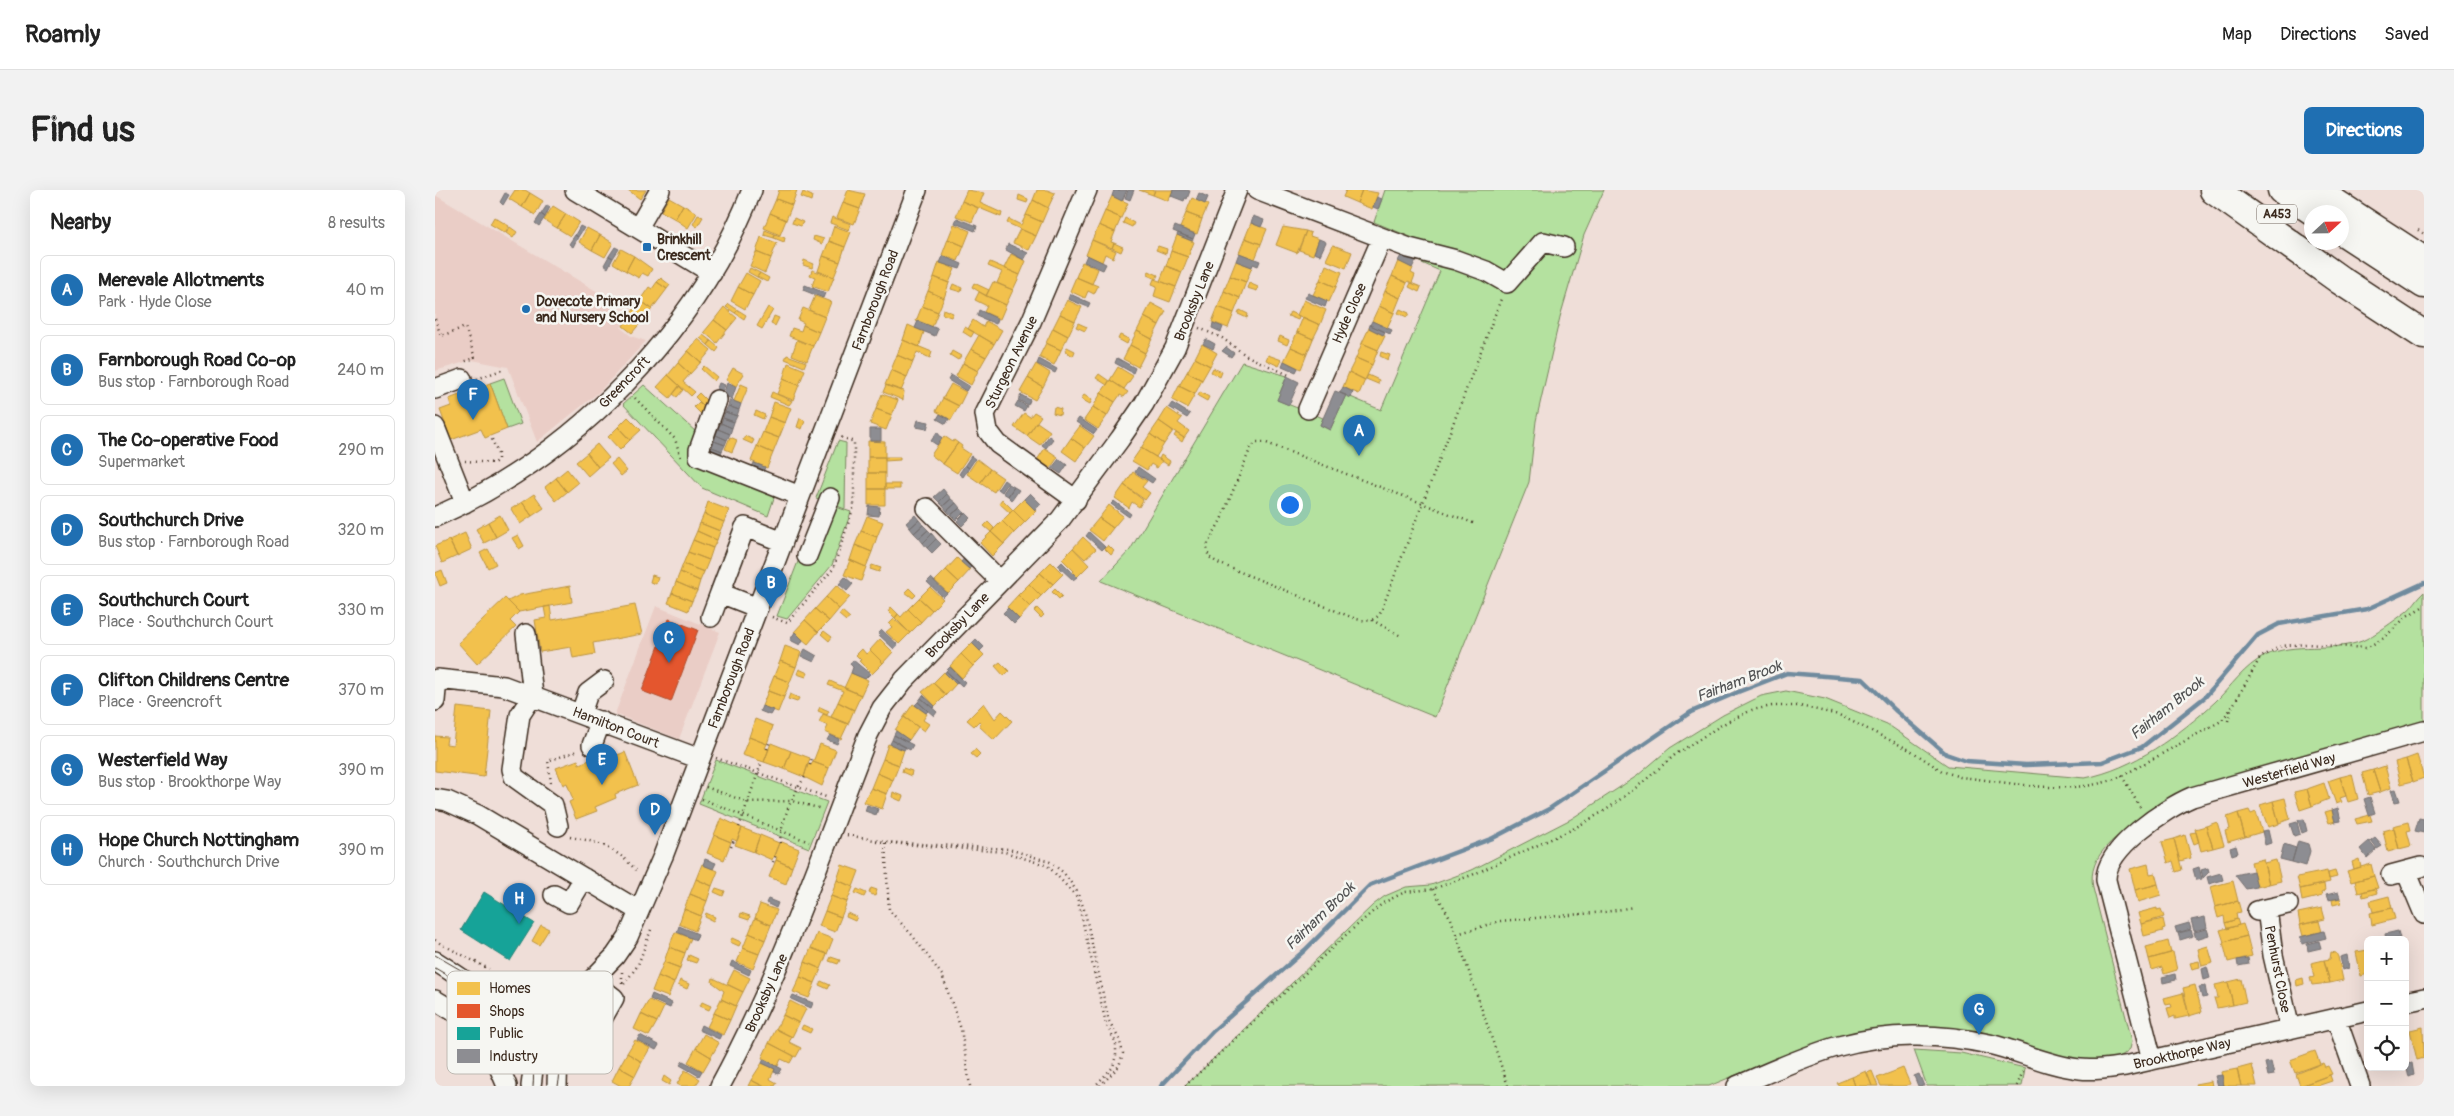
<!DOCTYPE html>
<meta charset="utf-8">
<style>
:root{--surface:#fff;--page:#f2f2f2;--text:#222;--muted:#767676;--line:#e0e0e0;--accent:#1f6fb2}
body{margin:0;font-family:Pangolin,sans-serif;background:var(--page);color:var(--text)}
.controls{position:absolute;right:15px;bottom:15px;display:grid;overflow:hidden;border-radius:8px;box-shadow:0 5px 20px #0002}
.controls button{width:45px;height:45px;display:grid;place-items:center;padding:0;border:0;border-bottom:1px solid var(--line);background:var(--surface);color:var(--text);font:25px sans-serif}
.compass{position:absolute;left:1869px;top:15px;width:45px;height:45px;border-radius:50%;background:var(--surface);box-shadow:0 5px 20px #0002;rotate:68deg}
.you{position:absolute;left:854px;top:314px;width:18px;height:18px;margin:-12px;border:4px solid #fff;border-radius:50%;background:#1a73e8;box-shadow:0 0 0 8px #1a73e833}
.badge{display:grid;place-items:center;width:32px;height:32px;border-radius:50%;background:var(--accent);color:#fff;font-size:16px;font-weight:700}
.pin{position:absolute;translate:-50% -41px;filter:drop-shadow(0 1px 2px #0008)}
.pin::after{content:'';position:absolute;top:26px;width:18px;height:15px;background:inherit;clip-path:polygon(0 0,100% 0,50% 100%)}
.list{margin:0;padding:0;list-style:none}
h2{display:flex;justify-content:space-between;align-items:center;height:65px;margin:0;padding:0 20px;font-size:21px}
h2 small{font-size:16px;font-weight:400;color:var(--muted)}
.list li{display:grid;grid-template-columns:32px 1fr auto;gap:15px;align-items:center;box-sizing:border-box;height:70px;margin:0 10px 10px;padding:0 10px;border:1px solid var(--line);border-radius:8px}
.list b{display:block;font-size:19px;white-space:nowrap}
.list p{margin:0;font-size:16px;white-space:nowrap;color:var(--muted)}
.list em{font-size:16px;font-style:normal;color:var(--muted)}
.icon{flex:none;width:28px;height:28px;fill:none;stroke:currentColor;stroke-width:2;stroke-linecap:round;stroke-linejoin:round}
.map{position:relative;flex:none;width:1989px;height:896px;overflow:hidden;border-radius:8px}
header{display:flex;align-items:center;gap:30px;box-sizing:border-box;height:70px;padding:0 25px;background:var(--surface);border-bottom:1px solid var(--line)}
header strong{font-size:24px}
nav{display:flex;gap:28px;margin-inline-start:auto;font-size:18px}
.intro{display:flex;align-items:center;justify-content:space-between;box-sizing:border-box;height:120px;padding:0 30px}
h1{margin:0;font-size:35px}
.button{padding:12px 22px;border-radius:8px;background:var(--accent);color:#fff;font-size:18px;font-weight:700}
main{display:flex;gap:30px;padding:0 30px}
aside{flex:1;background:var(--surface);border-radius:8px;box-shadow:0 5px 20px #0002}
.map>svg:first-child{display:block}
.built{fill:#eacdc6}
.green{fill:#b4e19f;stroke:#78865e}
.homes{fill:#f2c14e;stroke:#bb9440}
.shops{fill:#e4572e;stroke:#b14a29}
.public{fill:#17a398;stroke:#227f73}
.industry{fill:#8d8d92;stroke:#746f6f}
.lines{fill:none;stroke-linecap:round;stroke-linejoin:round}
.stream{stroke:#708b9e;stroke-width:4.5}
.minor-casing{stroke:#3b2a1e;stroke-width:22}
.highway-casing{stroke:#3b2a1e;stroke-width:31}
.path{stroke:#3b2a1e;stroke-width:2.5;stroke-dasharray:1 4;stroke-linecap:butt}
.minor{stroke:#f6f6f2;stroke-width:19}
.highway{stroke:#f6f6f2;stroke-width:28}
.tram{stroke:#3b2a1e;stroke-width:1}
.poi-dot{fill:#1f6fb2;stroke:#f6f6f2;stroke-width:2}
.labels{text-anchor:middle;stroke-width:5;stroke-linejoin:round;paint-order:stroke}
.shield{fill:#f6f6f2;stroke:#73675e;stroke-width:1}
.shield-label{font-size:12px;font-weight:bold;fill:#3b2a1e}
.poi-label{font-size:14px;font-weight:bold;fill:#3b2a1e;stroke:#f6f6f2;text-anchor:start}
.street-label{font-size:14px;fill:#3b2a1e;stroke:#f6f6f2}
.water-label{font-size:15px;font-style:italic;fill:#515253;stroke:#f6f6f2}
.key{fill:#f6f6f2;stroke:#beb9b2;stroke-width:1}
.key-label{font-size:14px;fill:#3b2a1e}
</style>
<header>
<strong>Roamly</strong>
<nav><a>Map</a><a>Directions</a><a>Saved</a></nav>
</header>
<div class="intro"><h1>Find us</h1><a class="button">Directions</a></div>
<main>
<aside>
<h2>Nearby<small>8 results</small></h2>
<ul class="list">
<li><span class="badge">A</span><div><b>Merevale Allotments</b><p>Park · Hyde Close</p></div><em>40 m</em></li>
<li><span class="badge">B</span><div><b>Farnborough Road Co-op</b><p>Bus stop · Farnborough Road</p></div><em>240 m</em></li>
<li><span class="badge">C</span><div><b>The Co-operative Food</b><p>Supermarket</p></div><em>290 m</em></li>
<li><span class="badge">D</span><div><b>Southchurch Drive</b><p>Bus stop · Farnborough Road</p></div><em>320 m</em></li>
<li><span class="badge">E</span><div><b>Southchurch Court</b><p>Place · Southchurch Court</p></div><em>330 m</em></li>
<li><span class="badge">F</span><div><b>Clifton Childrens Centre</b><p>Place · Greencroft</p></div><em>370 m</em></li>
<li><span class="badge">G</span><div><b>Westerfield Way</b><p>Bus stop · Brookthorpe Way</p></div><em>390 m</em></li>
<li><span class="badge">H</span><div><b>Hope Church Nottingham</b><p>Church · Southchurch Drive</p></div><em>390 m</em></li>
</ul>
</aside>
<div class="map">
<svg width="1989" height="896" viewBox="0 0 1989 896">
<rect width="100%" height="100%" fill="#efded8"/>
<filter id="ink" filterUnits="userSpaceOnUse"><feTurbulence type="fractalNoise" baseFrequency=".02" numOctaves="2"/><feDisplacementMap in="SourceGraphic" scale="10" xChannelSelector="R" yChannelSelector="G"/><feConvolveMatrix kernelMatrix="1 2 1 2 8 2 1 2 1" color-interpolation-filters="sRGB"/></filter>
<g filter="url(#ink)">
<!-- built -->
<path class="built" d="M 0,5 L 173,108 L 191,131 L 186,138 L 196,146 L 211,151 L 164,202 L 102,252 L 73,177 L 37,170 L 0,181 Z
M 221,416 L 285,442 L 244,549 L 180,524 Z"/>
<!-- green -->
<path class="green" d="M 950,0 L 1169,0 L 1149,45 L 1125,127 L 1101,231 L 1094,292 L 1000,527 L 666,391 L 695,360 L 807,172 L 852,186 L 842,210 L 888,228 L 885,235 L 895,240 L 911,205 L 946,220 L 1005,81 L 971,66 L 978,48 L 939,32 Z
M 69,188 L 86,234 L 72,239 L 55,193 Z
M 209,195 L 261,242 L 254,267 L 342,299 L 333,326 L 267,298 L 188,214 Z
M 403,251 L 411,253 L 410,319 L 381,308 Z
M 386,312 L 416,322 L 397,375 L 352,429 L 342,426 Z
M 1989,402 L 1989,535 L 1709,626 C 1685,644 1651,664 1658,698 L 1697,851 L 1695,859 L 1685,867 L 1641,872 L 1591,858 L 1401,848 L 1365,859 L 1274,896 L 750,896 L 938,715 L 950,706 L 971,697 L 996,695 L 1037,680 L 1136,629 L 1202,586 L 1235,558 L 1288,525 L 1326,506 L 1351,501 L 1390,509 L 1452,534 L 1513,576 L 1650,588 C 1698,579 1744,545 1780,512 C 1796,497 1809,476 1830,466 C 1859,451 1896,463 1927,451 C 1939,446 1960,430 1971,422 C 1978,417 1982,408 1989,402 Z
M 281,570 L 392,612 L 374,658 L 264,614 Z
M 1479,860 L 1526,863 L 1590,878 L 1587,896 L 1492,896 Z"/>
<!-- homes -->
<path class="homes" d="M 80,0 L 90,0 L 95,3 L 87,17 L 74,9 Z
M 193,0 L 211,0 L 205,9 Z
M 344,0 L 362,0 L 357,15 L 341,9 Z
M 413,0 L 430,4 L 425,19 L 408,13 Z
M 532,0 L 549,3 L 545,13 L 567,23 L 566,27 L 527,11 Z
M 602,0 L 612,0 L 620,3 L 613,18 L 598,10 Z
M 704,0 L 720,0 L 718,5 Z
M 720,0 L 738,0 L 733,11 L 718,5 Z
M 911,0 L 927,0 L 922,13 L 908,7 Z
M 927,0 L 943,3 L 937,19 L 922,13 Z
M 368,2 L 377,6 L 376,11 L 366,7 Z
M 95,3 L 108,11 L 100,25 L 87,17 Z
M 584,5 L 593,9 L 592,13 L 583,10 Z
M 677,6 L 693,13 L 686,28 L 670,21 Z
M 234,7 L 248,15 L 240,29 L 226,21 Z
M 757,8 L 773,15 L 767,29 L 751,23 Z
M 341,9 L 357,15 L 351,30 L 335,23 Z
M 598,10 L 613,18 L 607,32 L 591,25 Z
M 527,11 L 543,18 L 537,32 L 521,26 Z
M 408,13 L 425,19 L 419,34 L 402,28 Z
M 248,15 L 262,23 L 253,38 L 240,29 Z
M 118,16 L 131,24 L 122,38 L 109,30 Z
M 670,21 L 686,28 L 680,42 L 664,35 Z
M 335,23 L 351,30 L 345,45 L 329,38 Z
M 751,23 L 767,29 L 762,44 L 745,38 Z
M 131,24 L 144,32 L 135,46 L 122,38 Z
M 263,25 L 268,27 L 262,37 L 258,34 Z
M 591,25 L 607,32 L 601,46 L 572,33 L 574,29 L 586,35 Z
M 59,27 L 74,36 L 70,43 L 55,34 Z
M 397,27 L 416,34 L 414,40 L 395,33 Z
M 359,28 L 368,32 L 366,36 L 357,33 Z
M 690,28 L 699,33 L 697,37 L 688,33 Z
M 816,33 L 832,39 L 826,54 L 810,48 Z
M 519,34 L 535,41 L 529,56 L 513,49 Z
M 664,35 L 680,42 L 676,52 L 679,53 L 677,58 L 657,50 Z
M 399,36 L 416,42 L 410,57 L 394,51 Z
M 75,37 L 82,42 L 78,48 L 71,43 Z
M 848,37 L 871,41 L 862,63 L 841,55 Z
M 152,38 L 165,45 L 157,60 L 144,52 Z
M 585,39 L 601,46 L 594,60 L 578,53 Z
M 330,40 L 340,44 L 339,48 L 329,45 Z
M 871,41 L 876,43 L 875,46 L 884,49 L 878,65 L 864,60 Z
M 340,44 L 350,48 L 349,52 L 339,48 Z
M 165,45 L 178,53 L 170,67 L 157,60 Z
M 742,45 L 759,52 L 753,67 L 736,61 Z
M 379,46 L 389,49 L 387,54 L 378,50 Z
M 326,47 L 342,53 L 336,68 L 321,62 Z
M 810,48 L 826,54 L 820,69 L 804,63 Z
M 513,49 L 529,56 L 523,71 L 507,65 Z
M 657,50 L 681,61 L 678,68 L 670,64 L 667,72 L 651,65 Z
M 394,51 L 410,57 L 405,72 L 388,66 Z
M 679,53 L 688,57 L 686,62 L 677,58 Z
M 898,55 L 917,62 L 911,78 L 891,70 Z
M 723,56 L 732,59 L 731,64 L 721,60 Z
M 186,59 L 199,66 L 191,81 L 178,73 Z
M 736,61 L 753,67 L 747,82 L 731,76 Z
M 321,62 L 336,68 L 330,83 L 315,76 Z
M 576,64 L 591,71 L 585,85 L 569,78 Z
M 199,66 L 217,79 L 213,86 L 207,83 L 204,88 L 191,81 Z
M 388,66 L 405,72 L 399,87 L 383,81 Z
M 369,70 L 379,74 L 377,78 L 368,75 Z
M 801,71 L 817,77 L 811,92 L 795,86 Z
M 963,71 L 978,78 L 976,83 L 980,85 L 977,93 L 973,91 L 972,93 L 957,86 Z
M 504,72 L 520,79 L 514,93 L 499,87 Z
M 555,72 L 585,85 L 578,100 L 562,93 L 567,82 L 553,76 Z
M 647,72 L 663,79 L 657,94 L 641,87 Z
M 891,75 L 907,82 L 901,97 L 885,90 Z
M 731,76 L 747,82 L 741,97 L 725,91 Z
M 315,78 L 325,83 L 322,87 L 313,82 Z
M 377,80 L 399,87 L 393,102 L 377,96 L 380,87 L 375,85 Z
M 714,81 L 723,85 L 721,89 L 712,85 Z
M 311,83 L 325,91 L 318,105 L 303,97 Z
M 325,83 L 334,88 L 332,92 L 322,87 Z
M 795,86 L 811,92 L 805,108 L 789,101 Z
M 957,86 L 972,93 L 965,108 L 950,101 Z
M 499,87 L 514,93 L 509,108 L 493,101 Z
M 641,87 L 663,96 L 659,104 L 653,101 L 650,108 L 635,101 Z
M 226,88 L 235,95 L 232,99 L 222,92 Z
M 719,89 L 741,97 L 735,112 L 719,106 L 722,96 L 717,94 Z
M 885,90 L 901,97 L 894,112 L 878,105 Z
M 222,92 L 232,99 L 217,119 L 205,110 L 214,97 L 217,99 Z
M 558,92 L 578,100 L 571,115 L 551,106 Z
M 539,93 L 554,100 L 551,106 L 537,97 Z
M 814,93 L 823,97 L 822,101 L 812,98 Z
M 976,93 L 986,97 L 984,102 L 974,97 Z
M 518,94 L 527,98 L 526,102 L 516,99 Z
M 303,97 L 318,105 L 310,119 L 296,111 Z
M 493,101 L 509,108 L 503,122 L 487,116 Z
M 789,101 L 805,108 L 799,123 L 783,117 Z
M 950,101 L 965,108 L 959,123 L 944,116 Z
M 544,102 L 571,115 L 565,129 L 549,122 L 552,116 L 540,110 Z
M 380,106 L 396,112 L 390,127 L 374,120 Z
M 205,110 L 217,119 L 197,143 L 188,136 Z
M 632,110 L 647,117 L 640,131 L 625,124 Z
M 869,110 L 891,120 L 885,135 L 862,125 Z
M 716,113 L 731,121 L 724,135 L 709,127 Z
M 294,114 L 303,120 L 300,123 L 291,117 Z
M 487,116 L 503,122 L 497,137 L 481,131 Z
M 944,116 L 959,123 L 952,138 L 937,131 Z
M 289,117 L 302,128 L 292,140 L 279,130 Z
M 333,117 L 338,120 L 327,139 L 322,136 Z
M 783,117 L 799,123 L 793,138 L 777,132 Z
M 368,118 L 390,127 L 384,142 L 368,135 L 369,133 L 363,130 Z
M 508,119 L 518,123 L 516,127 L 507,124 Z
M 965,119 L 974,123 L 972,127 L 963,123 Z
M 303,120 L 311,125 L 309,129 L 300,123 Z
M 805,120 L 813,124 L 812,128 L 803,124 Z
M 855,122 L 864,126 L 863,130 L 853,126 Z
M 625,124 L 640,131 L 633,146 L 618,138 Z
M 339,126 L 344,128 L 340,136 L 336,134 Z
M 709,127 L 724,135 L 717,149 L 702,141 Z
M 868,127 L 885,135 L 878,149 L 862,142 Z
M 279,130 L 292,140 L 282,153 L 269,142 Z
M 538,130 L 548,137 L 551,131 L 567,140 L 559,154 L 533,139 Z
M 643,133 L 652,137 L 650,141 L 641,137 Z
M 368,135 L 384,142 L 378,156 L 354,146 L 357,138 L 366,141 Z
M 473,135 L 489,142 L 484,157 L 468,150 Z
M 530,137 L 539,142 L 536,147 L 528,142 Z
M 618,138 L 633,146 L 626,160 L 611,153 Z
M 934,138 L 950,146 L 943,160 L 927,153 Z
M 702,141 L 717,149 L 710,163 L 695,155 Z
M 862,142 L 878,149 L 872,164 L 856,157 Z
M 268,145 L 276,151 L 273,155 L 265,148 Z
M 544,145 L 559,154 L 551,167 L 536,159 Z
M 685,145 L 694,149 L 692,154 L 683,149 Z
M 845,146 L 854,150 L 852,155 L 843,151 Z
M 263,149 L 276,160 L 266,172 L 253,161 Z
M 362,150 L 378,156 L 372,171 L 357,165 Z
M 468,150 L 497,162 L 495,168 L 482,162 L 478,172 L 462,165 Z
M 276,151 L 284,158 L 281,162 L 273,155 Z
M 611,153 L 626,160 L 619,175 L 604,167 Z
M 927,153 L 943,160 L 937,175 L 921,168 Z
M 767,154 L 782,163 L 775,176 L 760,168 Z
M 695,155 L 710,163 L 703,177 L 688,169 Z
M 632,157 L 640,161 L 638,166 L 630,161 Z
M 856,157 L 872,164 L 866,179 L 849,171 Z
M 536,159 L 551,167 L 543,181 L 528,173 Z
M 253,161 L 266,172 L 255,184 L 243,173 Z
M 517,161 L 526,166 L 523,170 L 515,165 Z
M 946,162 L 955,165 L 953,170 L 945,166 Z
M 352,165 L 371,172 L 369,177 L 350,169 Z
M 462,165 L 478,172 L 472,187 L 456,180 Z
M 833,165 L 847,170 L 844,176 L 831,170 Z
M 760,168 L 775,176 L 767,190 L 752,182 Z
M 921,168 L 937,175 L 930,190 L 914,182 Z
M 243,173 L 255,184 L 248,192 L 260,202 L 256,206 L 233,185 Z
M 353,173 L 370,180 L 364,195 L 348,189 Z
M 528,173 L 543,181 L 536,195 L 521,186 Z
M 601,174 L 615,183 L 608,197 L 593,188 Z
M 269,176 L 282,187 L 279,191 L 266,179 Z
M 683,177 L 698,186 L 689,199 L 675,190 Z
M 298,178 L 309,184 L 301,196 L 291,190 Z
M 778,178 L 787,182 L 785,187 L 776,182 Z
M 456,180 L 472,187 L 466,201 L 450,195 Z
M 752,182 L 767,190 L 760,204 L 744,196 Z
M 914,182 L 930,190 L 924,204 L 908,197 Z
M 664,184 L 674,191 L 672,195 L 661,188 Z
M 233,185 L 245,196 L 235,208 L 222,197 Z
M 933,185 L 944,190 L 943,194 L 931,189 Z
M 593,188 L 608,197 L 600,210 L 585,202 Z
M 348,189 L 364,195 L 358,210 L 342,204 Z
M 675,190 L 693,202 L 689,207 L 685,205 L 680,212 L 666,203 Z
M 55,193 L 72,239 L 50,248 L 46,239 L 16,250 L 5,220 L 16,216 L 14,209 Z
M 306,194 L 313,197 L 306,214 L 299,211 Z
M 516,194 L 531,202 L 524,216 L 508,208 Z
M 451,195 L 469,201 L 468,210 L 448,202 Z
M 244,196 L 248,200 L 242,207 L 238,204 Z
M 744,196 L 760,204 L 752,218 L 737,210 Z
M 337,202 L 357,211 L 354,215 L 335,207 Z
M 765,202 L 774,207 L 772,211 L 763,206 Z
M 264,203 L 272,211 L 268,215 L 260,207 Z
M 666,203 L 680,212 L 672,226 L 658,217 Z
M 447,204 L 463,210 L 457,225 L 441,219 Z
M 649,205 L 657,210 L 655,214 L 646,209 Z
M 508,208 L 524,216 L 516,230 L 501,221 Z
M 264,212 L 273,221 L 268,226 L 259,217 Z
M 339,212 L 356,218 L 350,233 L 334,227 Z
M 619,217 L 626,219 L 625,225 L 618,223 Z
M 658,217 L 672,226 L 663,239 L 649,230 Z
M 732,218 L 747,228 L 743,233 L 754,241 L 749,248 L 724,231 Z
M 441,219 L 457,225 L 451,240 L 435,234 Z
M 321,221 L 330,225 L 328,229 L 319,225 Z
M 599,222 L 606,226 L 592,246 L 579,237 L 589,223 L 595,227 Z
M 193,227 L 206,240 L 195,250 L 183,237 Z
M 334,227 L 350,233 L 344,248 L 328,242 Z
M 365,228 L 370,231 L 367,239 L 362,237 Z
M 724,231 L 738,241 L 729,254 L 715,244 Z
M 602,232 L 615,241 L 605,255 L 592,246 Z
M 645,236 L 659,246 L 650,258 L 636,248 Z
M 183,237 L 195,250 L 185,260 L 173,247 Z
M 328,242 L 344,248 L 338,263 L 322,256 Z
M 741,243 L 749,248 L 747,252 L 739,246 Z
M 715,244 L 729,254 L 721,267 L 706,258 Z
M 310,246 L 319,250 L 317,254 L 308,250 Z
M 509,246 L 518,252 L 519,250 L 523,253 L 508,274 L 496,265 Z
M 295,247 L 302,250 L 297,262 L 290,259 Z
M 636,248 L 650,258 L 641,271 L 627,261 Z
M 433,251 L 450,252 L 450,267 L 433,267 Z
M 523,253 L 527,256 L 526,258 L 535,264 L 522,283 L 508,274 Z
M 162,254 L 174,268 L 163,277 L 152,263 Z
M 322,256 L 338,263 L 332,278 L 316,271 Z
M 610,258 L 623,267 L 615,279 L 602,270 Z
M 706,258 L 727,271 L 722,278 L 716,274 L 712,280 L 697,271 Z
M 152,263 L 163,277 L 153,286 L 141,272 Z
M 726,265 L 735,271 L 733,275 L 724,269 Z
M 433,267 L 450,267 L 450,283 L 433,283 Z
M 450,267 L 465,267 L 465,270 L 450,271 Z
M 182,269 L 192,281 L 186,286 L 176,274 Z
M 542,269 L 555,279 L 545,293 L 532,284 Z
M 132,279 L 143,293 L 132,302 L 121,288 Z
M 555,279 L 568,288 L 559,302 L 545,293 Z
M 698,282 L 712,291 L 707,297 L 715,303 L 710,310 L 689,295 Z
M 433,283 L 450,283 L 450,299 L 433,299 Z
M 121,288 L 132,302 L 121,311 L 110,297 Z
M 450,294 L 465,294 L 465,299 L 450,299 Z
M 689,295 L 708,310 L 704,317 L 697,312 L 694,318 L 680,308 Z
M 433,299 L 450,299 L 450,315 L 433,315 Z
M 99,304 L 109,318 L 97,326 L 87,312 Z
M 567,309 L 578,320 L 575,323 L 564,313 Z
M 589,309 L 601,321 L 590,332 L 578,320 Z
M 87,312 L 97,326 L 85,334 L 76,319 Z
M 273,312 L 294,320 L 289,332 L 269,324 Z
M 674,315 L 688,326 L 678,338 L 664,328 Z
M 578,320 L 590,332 L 579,343 L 567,331 Z
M 269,324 L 289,332 L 285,341 L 265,333 Z
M 65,325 L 73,340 L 61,347 L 53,332 Z
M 432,326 L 448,332 L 442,347 L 426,341 Z
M 664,328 L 678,338 L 668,351 L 654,340 Z
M 567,331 L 579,343 L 569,354 L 556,342 Z
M 53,332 L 61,347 L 49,353 L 41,339 Z
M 553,332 L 559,338 L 556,342 L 549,336 Z
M 265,333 L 285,341 L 282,350 L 262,341 Z
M 262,341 L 282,350 L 278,358 L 258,350 Z
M 426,341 L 442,347 L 437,362 L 420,355 Z
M 556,342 L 569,354 L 557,366 L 545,353 Z
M 30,343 L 37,359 L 22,366 L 14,350 Z
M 83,345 L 89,356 L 84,359 L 77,348 Z
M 648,347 L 661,359 L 650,369 L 638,358 Z
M 14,350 L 22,366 L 7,373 L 0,356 Z
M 258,350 L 278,358 L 274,370 L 253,362 Z
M 420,355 L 437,362 L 431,377 L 415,370 Z
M 673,355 L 679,361 L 676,365 L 670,359 Z
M 638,358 L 654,375 L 642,387 L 637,383 L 639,381 L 627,369 Z
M 53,359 L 61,374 L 53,378 L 45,363 Z
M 253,362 L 274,370 L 269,382 L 248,374 Z
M 522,368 L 535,380 L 524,392 L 511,380 Z
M 415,370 L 431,377 L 426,391 L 409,385 Z
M 616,372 L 628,384 L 618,394 L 605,383 Z
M 248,374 L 269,382 L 265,391 L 245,382 Z
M 437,375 L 446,378 L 444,382 L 435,379 Z
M 7,380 L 12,393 L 5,396 L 0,383 Z
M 511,380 L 524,392 L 513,403 L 500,391 Z
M 245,382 L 265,391 L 262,401 L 241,392 Z
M 605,383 L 618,394 L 606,406 L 594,394 Z
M 217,385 L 223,387 L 221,394 L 215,392 Z
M 241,392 L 262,401 L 257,411 L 237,403 Z
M 594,394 L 606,406 L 595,417 L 583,405 Z
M 402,395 L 415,407 L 404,419 L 391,407 Z
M 135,396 L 137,412 L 84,422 L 73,411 L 85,405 Z
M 495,397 L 508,409 L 497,420 L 484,408 Z
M 474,398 L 481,405 L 478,408 L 470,402 Z
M 620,399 L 627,406 L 624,409 L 617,402 Z
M 237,403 L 257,411 L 253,421 L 233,413 Z
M 583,405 L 595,417 L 584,429 L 572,417 Z
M 391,407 L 404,419 L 394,431 L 380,419 Z
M 70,408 L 84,422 L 75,431 L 81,437 L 42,474 L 23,453 Z
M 484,408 L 497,420 L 486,432 L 473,419 Z
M 200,415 L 207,444 L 158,453 L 160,464 L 138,468 L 136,457 L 105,462 L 100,430 L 111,428 L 109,417 L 115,416 L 117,430 Z
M 456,417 L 463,424 L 460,428 L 453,421 Z
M 602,418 L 609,425 L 606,428 L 599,421 Z
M 380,419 L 394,431 L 383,442 L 370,430 Z
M 473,419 L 486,432 L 475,443 L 460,428 L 463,424 L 466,427 Z
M 407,421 L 415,428 L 411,431 L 404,425 Z
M 459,429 L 475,443 L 464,454 L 451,442 L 457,437 L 454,434 Z
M 370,430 L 383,442 L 373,454 L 359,442 Z
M 389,441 L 397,447 L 394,451 L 386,444 Z
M 445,449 L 458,462 L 448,473 L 435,460 Z
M 537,453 L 549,465 L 538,476 L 526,464 Z
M 350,456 L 366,462 L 361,477 L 345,471 Z
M 427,459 L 431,464 L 435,460 L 448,473 L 437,484 L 424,471 L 426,470 L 421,465 Z
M 526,464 L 538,476 L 527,488 L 515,476 Z
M 345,471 L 361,477 L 355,492 L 339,486 Z
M 565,472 L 574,481 L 569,486 L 560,476 Z
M 364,479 L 373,483 L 371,487 L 362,484 Z
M 509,482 L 521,494 L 511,505 L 498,493 Z
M 416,483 L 433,490 L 426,505 L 409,498 Z
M 339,486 L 355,492 L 349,507 L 333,501 Z
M 395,491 L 426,505 L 419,520 L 403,512 L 408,501 L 393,495 Z
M 498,493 L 511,505 L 500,516 L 487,502 Z
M 333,501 L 349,507 L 343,522 L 327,516 Z
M 355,504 L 364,508 L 362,512 L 353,509 Z
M 403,512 L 419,520 L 413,534 L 396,527 Z
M 549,513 L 560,529 L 567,521 L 577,531 L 559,550 L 544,536 L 546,533 L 544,531 L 539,536 L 532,530 Z
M 478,514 L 492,524 L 488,530 L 494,534 L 489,541 L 469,527 Z
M 22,517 L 56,521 L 49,587 L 0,581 L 0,546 L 12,547 L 11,554 L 18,555 Z
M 385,517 L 394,521 L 392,525 L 383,521 Z
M 388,524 L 413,534 L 406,549 L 390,542 L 393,536 L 384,532 Z
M 469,527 L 483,537 L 474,550 L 460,540 Z
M 320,529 L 338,536 L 332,554 L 314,547 Z
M 314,547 L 332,554 L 330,558 L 334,559 L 329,572 L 307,565 Z
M 336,553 L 356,561 L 349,579 L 329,572 Z
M 385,554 L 401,560 L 394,578 L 378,572 Z
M 453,554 L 469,560 L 464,575 L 448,569 Z
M 540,559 L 545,564 L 541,568 L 536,564 Z
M 356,561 L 375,568 L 369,587 L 349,579 Z
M 190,562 L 203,595 L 180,604 L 181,608 L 160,617 L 162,621 L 141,629 L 134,612 L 138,610 L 132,593 L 128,595 L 121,578 L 143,570 L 144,574 L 165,566 L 167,571 Z
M 1982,565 L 1989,588 L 1978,592 L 1971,569 Z
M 448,569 L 464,575 L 458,590 L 442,583 Z
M 1971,569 L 1978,591 L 1966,594 L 1960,572 Z
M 378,572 L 394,578 L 387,596 L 369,587 L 373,574 L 376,575 Z
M 1950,576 L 1956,598 L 1945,602 L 1938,580 Z
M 468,578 L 477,581 L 476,586 L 467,582 Z
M 1938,580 L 1945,602 L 1933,605 L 1927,583 Z
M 442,583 L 458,590 L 452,604 L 436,598 Z
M 1917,584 L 1923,609 L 1913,612 L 1905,587 Z
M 1905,587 L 1911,606 L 1905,608 L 1907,612 L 1901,614 L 1893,591 Z
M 1889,593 L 1894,609 L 1877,616 L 1872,599 Z
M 436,598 L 452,604 L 447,619 L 428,612 Z
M 1872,599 L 1877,616 L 1865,620 L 1859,602 Z
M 458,602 L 468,606 L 466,611 L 457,607 Z
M 1850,608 L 1855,629 L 1844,633 L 1838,611 Z
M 1838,611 L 1844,634 L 1833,637 L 1825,615 Z
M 1814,620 L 1816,624 L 1821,622 L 1827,642 L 1810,647 L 1803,623 Z
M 1897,620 L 1900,631 L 1894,633 L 1890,622 Z
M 1803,623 L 1810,647 L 1793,652 L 1790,641 L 1795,639 L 1792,627 Z
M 1935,625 L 1937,631 L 1922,634 L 1920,629 Z
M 286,628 L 307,638 L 302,651 L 297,649 L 296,652 L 279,645 Z
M 1782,632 L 1789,655 L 1778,658 L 1771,636 Z
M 1974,632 L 1976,640 L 1972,641 L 1976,656 L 1964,659 L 1958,636 Z
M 1771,636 L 1778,658 L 1766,661 L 1760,639 Z
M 307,638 L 325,645 L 319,662 L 300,655 Z
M 1959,638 L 1964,659 L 1953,662 L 1948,641 Z
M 1761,642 L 1764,652 L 1759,654 L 1755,643 Z
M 279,645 L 296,652 L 289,670 L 272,663 Z
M 325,645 L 344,653 L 337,670 L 319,662 Z
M 1750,645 L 1756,668 L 1745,671 L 1739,649 Z
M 1739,649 L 1747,680 L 1741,682 L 1738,671 L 1733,673 L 1727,652 Z
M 347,652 L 364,659 L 357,677 L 341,670 L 342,667 L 339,666 L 344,653 Z
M 1828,669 L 1834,694 L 1822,697 L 1816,672 Z
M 1924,669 L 1926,677 L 1919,679 L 1917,672 Z
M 341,670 L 357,677 L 351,694 L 334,687 Z
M 1841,670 L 1846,691 L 1834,694 L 1829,673 Z
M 267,674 L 283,681 L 277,696 L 261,689 Z
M 1713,674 L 1715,684 L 1720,683 L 1723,694 L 1700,700 L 1695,679 Z
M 1936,674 L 1939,686 L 1916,692 L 1912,681 Z
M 407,675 L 424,681 L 418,697 L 402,690 Z
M 1892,681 L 1895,692 L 1865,699 L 1862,687 Z
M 1900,681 L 1902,687 L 1894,689 L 1893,683 Z
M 1939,686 L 1943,698 L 1923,703 L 1920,691 Z
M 261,689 L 277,696 L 272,711 L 255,704 Z
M 402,690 L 418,697 L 412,712 L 396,706 Z
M 1798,691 L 1803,711 L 1780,717 L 1775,697 Z
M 1723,694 L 1726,705 L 1703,712 L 1700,700 Z
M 1889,694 L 1890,701 L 1886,703 L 1887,706 L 1867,711 L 1865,699 Z
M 281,698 L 290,701 L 288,706 L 279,702 Z
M 436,698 L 442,700 L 440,706 L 434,703 Z
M 1940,698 L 1942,703 L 1928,707 L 1927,702 Z
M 422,699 L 431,703 L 429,707 L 420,703 Z
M 255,704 L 272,711 L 266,726 L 249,719 Z
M 396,706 L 412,712 L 406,727 L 390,721 Z
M 1954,706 L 1957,718 L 1938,722 L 1935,711 Z
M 1905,708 L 1906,713 L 1898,715 L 1897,710 Z
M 1803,711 L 1806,722 L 1801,723 L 1802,729 L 1790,733 L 1789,726 L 1783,728 L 1780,717 Z
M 325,714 L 342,720 L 336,735 L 320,728 Z
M 1722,718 L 1722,720 L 1726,719 L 1729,727 L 1706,734 L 1703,723 Z
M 1887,718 L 1890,729 L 1865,735 L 1863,723 Z
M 1957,718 L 1960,729 L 1937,735 L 1935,723 Z
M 249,719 L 266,726 L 260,741 L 244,734 Z
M 390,721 L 406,727 L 400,742 L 384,736 Z
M 271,723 L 280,727 L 278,731 L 270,727 Z
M 306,723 L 315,726 L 314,730 L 305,727 Z
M 412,723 L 422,727 L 420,731 L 411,727 Z
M 320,728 L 336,735 L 330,750 L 314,743 Z
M 1728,729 L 1730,738 L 1727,739 L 1728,741 L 1709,746 L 1706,734 Z
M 1802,729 L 1804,735 L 1792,739 L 1790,733 Z
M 1884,731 L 1887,742 L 1868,746 L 1865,735 Z
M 1808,734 L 1812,746 L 1789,752 L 1785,740 Z
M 106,735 L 114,739 L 104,755 L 97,751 Z
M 240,742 L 256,748 L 250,763 L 234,757 Z
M 314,743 L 330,750 L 324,764 L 308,758 Z
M 382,743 L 398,749 L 392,764 L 376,758 Z
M 1812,746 L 1817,766 L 1793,772 L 1788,752 Z
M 297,748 L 306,752 L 304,756 L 295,752 Z
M 1733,751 L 1736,763 L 1714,769 L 1711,757 Z
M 1773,756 L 1778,773 L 1767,776 L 1763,759 Z
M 234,757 L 250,763 L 245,778 L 229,772 Z
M 308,758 L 324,764 L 318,779 L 302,772 Z
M 376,758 L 392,764 L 386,779 L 370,772 Z
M 1933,760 L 1933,784 L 1926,786 L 1921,762 Z
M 1738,762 L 1742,780 L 1729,784 L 1727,777 L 1717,780 L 1714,769 Z
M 1896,762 L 1901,763 L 1903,767 L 1908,790 L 1895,793 L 1889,770 L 1895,769 Z
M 254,765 L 263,769 L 261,773 L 252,770 Z
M 396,767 L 405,770 L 403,774 L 394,771 Z
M 1889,770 L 1895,793 L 1877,795 L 1875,788 L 1879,787 L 1876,773 Z
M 1764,771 L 1765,777 L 1757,779 L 1755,773 Z
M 229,772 L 245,778 L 239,793 L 223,786 Z
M 370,772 L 386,779 L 380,793 L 365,787 Z
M 299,780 L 315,788 L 308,802 L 292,794 Z
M 223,786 L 239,793 L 233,807 L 217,801 Z
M 365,787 L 380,793 L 374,808 L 358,802 Z
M 278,788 L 308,802 L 301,816 L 286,809 L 289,801 L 277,792 Z
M 1868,788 L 1869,794 L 1862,796 L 1861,790 Z
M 1806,789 L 1811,812 L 1798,815 L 1793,792 Z
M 245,790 L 254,794 L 252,799 L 243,795 Z
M 386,791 L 395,795 L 393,799 L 384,795 Z
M 1793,792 L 1798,815 L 1782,818 L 1779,808 L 1783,808 L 1780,795 Z
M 1760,795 L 1767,822 L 1754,826 L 1748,798 Z
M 1748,803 L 1754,826 L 1740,829 L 1740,826 L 1735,828 L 1732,818 L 1737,817 L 1736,814 L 1731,815 L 1729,808 Z
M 286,809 L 301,816 L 295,830 L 279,823 Z
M 214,810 L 229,817 L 222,832 L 206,824 Z
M 355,811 L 371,819 L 364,833 L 348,825 Z
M 267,812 L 276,816 L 274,820 L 265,816 Z
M 279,823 L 295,830 L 288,845 L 272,837 Z
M 206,824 L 222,832 L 214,846 L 199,839 Z
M 348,825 L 364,833 L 357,847 L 341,839 Z
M 368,835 L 377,839 L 375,843 L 366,839 Z
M 1988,837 L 1989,868 L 1982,870 L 1975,840 Z
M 341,839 L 357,847 L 354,852 L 366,858 L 361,867 L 334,853 Z
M 269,844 L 284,853 L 276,867 L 261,858 Z
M 200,850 L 215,858 L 207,872 L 192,863 Z
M 334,853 L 359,866 L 355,873 L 346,869 L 343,876 L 327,868 Z
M 261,858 L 276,867 L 268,881 L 253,872 Z
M 1880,861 L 1885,874 L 1860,883 L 1855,870 Z
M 192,863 L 207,872 L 200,886 L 184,877 Z
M 327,873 L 340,879 L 335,889 L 342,893 L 340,896 L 328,896 L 316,890 Z
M 1888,873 L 1890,877 L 1893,876 L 1897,884 L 1865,896 L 1861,884 Z
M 1817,875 L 1822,896 L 1806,896 L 1802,879 Z
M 184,877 L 200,886 L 194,896 L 186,896 L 177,891 Z
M 1468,878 L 1475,894 L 1470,896 L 1446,896 L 1442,888 Z
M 1802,879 L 1806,896 L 1789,896 L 1786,882 Z
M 250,880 L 265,889 L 260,896 L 246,896 L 242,894 Z
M 1431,881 L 1437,896 L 1420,896 L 1417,887 Z
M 1437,881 L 1443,896 L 1437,896 L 1432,883 Z
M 1895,885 L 1897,891 L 1882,896 L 1872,896 L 1871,894 Z
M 229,886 L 236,891 L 234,895 L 227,891 Z
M 1417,887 L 1420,896 L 1404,896 L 1402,893 Z
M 316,890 L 328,896 L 313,896 Z
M 1776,891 L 1777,896 L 1761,896 L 1760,894 Z"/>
<!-- shops -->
<path class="shops" d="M 234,429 L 263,440 L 236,512 L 207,501 Z"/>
<!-- public -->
<path class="public" d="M 49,702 L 99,733 L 75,771 L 26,740 Z"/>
<!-- industry -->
<path class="industry" d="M 679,0 L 692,0 L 687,11 L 677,6 Z
M 693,0 L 699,0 L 695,10 L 690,8 Z
M 738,0 L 751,0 L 755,1 L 752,9 L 750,8 L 749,11 L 736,6 Z
M 70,3 L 74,5 L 68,15 L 65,12 Z
M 764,3 L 773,7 L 770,14 L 761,10 Z
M 942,7 L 947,9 L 943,19 L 938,17 Z
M 112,15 L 115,17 L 110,27 L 106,24 Z
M 106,24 L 110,27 L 104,36 L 100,33 Z
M 818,26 L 829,30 L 826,37 L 816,33 Z
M 522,28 L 542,36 L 540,41 L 520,33 Z
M 145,36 L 149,38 L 143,47 L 140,45 Z
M 740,36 L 760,44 L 758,49 L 738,41 Z
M 743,43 L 758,49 L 757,51 L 742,45 Z
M 140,45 L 143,47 L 138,57 L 134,54 Z
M 884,49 L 891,52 L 885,65 L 879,63 Z
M 573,54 L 593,63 L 589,70 L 571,60 Z
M 180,57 L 184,59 L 178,68 L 174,66 Z
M 804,63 L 825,71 L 823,76 L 818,74 L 817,77 L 801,71 Z
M 967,64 L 981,70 L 977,78 L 963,71 Z
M 652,65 L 671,74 L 668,80 L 649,72 Z
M 174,66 L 178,68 L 173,78 L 169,75 Z
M 508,66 L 527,74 L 525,79 L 505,73 Z
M 370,95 L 390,103 L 388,108 L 368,100 Z
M 873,103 L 892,111 L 890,117 L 870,108 Z
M 635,104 L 655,113 L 653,117 L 633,109 Z
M 544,120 L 563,129 L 561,134 L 542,126 Z
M 483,131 L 503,139 L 500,146 L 480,138 Z
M 937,131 L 957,140 L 955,144 L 935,135 Z
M 778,133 L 788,137 L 786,142 L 777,138 Z
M 935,135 L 950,142 L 948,145 L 934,138 Z
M 771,149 L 780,154 L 778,159 L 768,154 Z
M 791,157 L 799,163 L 796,167 L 787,161 Z
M 682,168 L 700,178 L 698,183 L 680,173 Z
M 604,169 L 622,179 L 620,183 L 602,174 Z
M 849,171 L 863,178 L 861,182 L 847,176 Z
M 516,185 L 534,196 L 531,201 L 513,190 Z
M 852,186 L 864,192 L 854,215 L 842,210 Z
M 284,193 L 290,195 L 286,205 L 280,203 Z
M 292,193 L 301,197 L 297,209 L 288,205 Z
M 908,197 L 918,202 L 916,208 L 905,203 Z
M 900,201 L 911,205 L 895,240 L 885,235 Z
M 586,205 L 595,210 L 593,215 L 583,210 Z
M 295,210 L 306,214 L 304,220 L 293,216 Z
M 583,211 L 592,216 L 589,221 L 580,216 Z
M 737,213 L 755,224 L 752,228 L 734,217 Z
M 293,216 L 304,220 L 302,226 L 290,222 Z
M 290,222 L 302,226 L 299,232 L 288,228 Z
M 505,224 L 514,229 L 511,234 L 502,229 Z
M 288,228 L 299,232 L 297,238 L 286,233 Z
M 644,228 L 662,240 L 659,244 L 641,232 Z
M 483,230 L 494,232 L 492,239 L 481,237 Z
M 286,233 L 297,238 L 295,244 L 283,239 Z
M 283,239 L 295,244 L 292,250 L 281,245 Z
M 435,239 L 446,239 L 446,251 L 435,251 Z
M 502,242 L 507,248 L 502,255 L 496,251 Z
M 281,245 L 292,250 L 290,255 L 279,251 Z
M 614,246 L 618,249 L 611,258 L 607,255 Z
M 279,251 L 290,255 L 287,261 L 277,257 Z
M 277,257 L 287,261 L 285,267 L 274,263 Z
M 536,266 L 540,269 L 534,278 L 530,275 Z
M 624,269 L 632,275 L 626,284 L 617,278 Z
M 319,273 L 330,277 L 328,282 L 317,277 Z
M 530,275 L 534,278 L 528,287 L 524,284 Z
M 703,277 L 720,289 L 717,293 L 700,282 Z
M 569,290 L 573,293 L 567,302 L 563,299 Z
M 574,294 L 579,297 L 573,306 L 568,303 Z
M 579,297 L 584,300 L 577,310 L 573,306 Z
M 508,299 L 512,304 L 504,312 L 499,307 Z
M 595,303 L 606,314 L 600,320 L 589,309 Z
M 512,304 L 516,309 L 508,316 L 504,312 Z
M 516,309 L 521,313 L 512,321 L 508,316 Z
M 679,311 L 696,324 L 694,327 L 676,314 Z
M 521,313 L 525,318 L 516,325 L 512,321 Z
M 434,316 L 445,317 L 444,326 L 433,325 Z
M 525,318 L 529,322 L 521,330 L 516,325 Z
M 530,323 L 535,328 L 527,336 L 522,331 Z
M 480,325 L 484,330 L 475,338 L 471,333 Z
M 484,330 L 488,335 L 479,343 L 475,338 Z
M 488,335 L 493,340 L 484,348 L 479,343 Z
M 493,340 L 497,344 L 488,353 L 484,348 Z
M 654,342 L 670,357 L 667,360 L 651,346 Z
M 497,344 L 501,349 L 492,358 L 488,353 Z
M 501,349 L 506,354 L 497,363 L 492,358 Z
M 531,366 L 539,374 L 534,379 L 526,372 Z
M 627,372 L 642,387 L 638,390 L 623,376 Z
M 410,387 L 418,394 L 412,401 L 404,394 Z
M 496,388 L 512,403 L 508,407 L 492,392 Z
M 573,418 L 584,429 L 579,434 L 568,423 Z
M 447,440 L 463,455 L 459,459 L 443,444 Z
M 360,442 L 368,450 L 365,455 L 355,450 Z
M 541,449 L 549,457 L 545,461 L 537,453 Z
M 370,459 L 382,466 L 379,472 L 366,466 Z
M 418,470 L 435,484 L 430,489 L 416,483 L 418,477 L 415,474 Z
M 515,477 L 530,492 L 527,496 L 511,481 Z
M 511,481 L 523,492 L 521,494 L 510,483 Z
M 488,505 L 500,516 L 498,518 L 486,508 Z
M 486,508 L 502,522 L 499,526 L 483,512 Z
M 483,512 L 493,521 L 491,523 L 480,515 Z
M 327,516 L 338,520 L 335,525 L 325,521 Z
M 461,541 L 474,550 L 472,552 L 459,545 Z
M 395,545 L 404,549 L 402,554 L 392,550 Z
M 459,545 L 478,555 L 475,560 L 457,550 Z
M 457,550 L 471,557 L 469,560 L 455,554 Z
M 1961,599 L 1965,611 L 1960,612 L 1956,600 Z
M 1935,607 L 1940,623 L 1934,625 L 1929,609 Z
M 432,615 L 443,619 L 441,625 L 430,621 Z
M 1903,618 L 1906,631 L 1900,632 L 1897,620 Z
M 1984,628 L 1989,629 L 1989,643 L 1980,641 Z
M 1869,629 L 1872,641 L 1867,643 L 1863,630 Z
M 1862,632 L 1865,644 L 1859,646 L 1855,634 Z
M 1833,640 L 1836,653 L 1830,655 L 1827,641 Z
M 1940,648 L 1947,656 L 1942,659 L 1936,651 Z
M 1863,651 L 1873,654 L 1875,661 L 1871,676 L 1857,672 Z
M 1934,651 L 1941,660 L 1932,668 L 1925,659 Z
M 1849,654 L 1861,658 L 1857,672 L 1845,669 Z
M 1801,656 L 1803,663 L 1797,665 L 1795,658 Z
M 270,669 L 281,673 L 278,679 L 268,675 Z
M 1764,677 L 1767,689 L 1761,690 L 1758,679 Z
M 1773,678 L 1774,682 L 1768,688 L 1766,680 Z
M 1818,681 L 1822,697 L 1811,699 L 1800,685 Z
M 1786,683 L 1788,690 L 1774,694 L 1772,687 Z
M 1903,702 L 1905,708 L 1893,710 L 1891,705 Z
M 333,709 L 343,713 L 341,718 L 331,713 Z
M 1770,727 L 1772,738 L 1759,741 L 1756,730 Z
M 1754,733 L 1756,739 L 1742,743 L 1740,737 Z
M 244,736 L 263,744 L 261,750 L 242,742 Z
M 1772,739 L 1774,745 L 1761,749 L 1759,742 Z
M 1756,740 L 1758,746 L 1745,750 L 1743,743 Z
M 1889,741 L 1891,748 L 1867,754 L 1865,747 Z
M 1963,741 L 1965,748 L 1951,750 L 1950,744 Z
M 1884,751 L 1886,758 L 1873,761 L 1872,754 Z
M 1912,765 L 1914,778 L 1908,780 L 1905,767 Z
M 1813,768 L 1814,774 L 1803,776 L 1802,770 Z
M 297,771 L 316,780 L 314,785 L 295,776 Z
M 1772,777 L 1775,788 L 1769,790 L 1767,779 Z
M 1740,784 L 1741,790 L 1728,793 L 1727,787 Z
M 1770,796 L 1772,807 L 1767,808 L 1764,797 Z
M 217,804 L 237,813 L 235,818 L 215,809 Z
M 358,805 L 378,813 L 376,818 L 356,809 Z
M 266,835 L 286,845 L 284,849 L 264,840 Z
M 205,845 L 224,855 L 221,860 L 202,850 Z
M 329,869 L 347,879 L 344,884 L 339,882 L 340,879 L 327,873 Z
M 248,871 L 267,881 L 264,886 L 245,875 Z
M 1836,872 L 1839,885 L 1833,886 L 1830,873 Z
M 1977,873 L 1979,885 L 1974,887 L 1971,874 Z
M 1484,884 L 1489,896 L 1483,896 L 1479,886 Z
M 1787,885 L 1789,896 L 1783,896 L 1780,886 Z"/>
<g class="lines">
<!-- stream -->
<path class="stream" d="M 726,896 L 778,841 L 870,760 L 935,695 L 1058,648 L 1114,619 L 1256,522 L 1303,502 L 1352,483 L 1428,489 L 1460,520 L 1511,564 L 1531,571 L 1591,575 L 1667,572 L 1707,557 L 1770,507 L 1823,445 L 1844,434 L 1932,419 L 1989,393"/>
<!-- minor casing -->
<g class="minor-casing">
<path id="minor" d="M 140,0 L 277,83
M 822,0 L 974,58 L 1021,70 L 1051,81 L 1072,93 L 1108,52 L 1129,57
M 203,38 L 225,0
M 0,199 L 27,189
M 282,210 L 264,260 L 264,266 L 365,306
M 873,219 L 947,48
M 0,237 L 30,313
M 641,310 L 563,254 L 553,241 L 550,224 L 596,132 L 652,0
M 492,318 L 565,391
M 0,327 C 139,266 262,141 317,0
M 372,366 L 395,308
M 323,418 L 285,403 L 310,337 L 348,352
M 276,427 L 285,403
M 91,444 L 98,505 L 85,525 L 77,579 L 79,587 L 118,615 L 123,636
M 0,511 L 2,489 L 69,496 L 265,569
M 146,523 L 153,503 L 169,491
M 157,555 L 166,531
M 0,609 L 12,611 L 43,625 L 204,721
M 1971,681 L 1989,724
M 1956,685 L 1986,677
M 119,705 L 134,713 L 149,688
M 1832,719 L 1838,765 L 1855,839
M 1822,721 L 1853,714
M 0,771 C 27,788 82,824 94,854 C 100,868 98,882 96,896
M 38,794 L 67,800 L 94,817 L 111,834 L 123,861 L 122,896
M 0,810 C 48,838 51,846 72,896
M 1970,812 L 1989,808
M 1901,828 L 1925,896
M 105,847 C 128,836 144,820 151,796
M 91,848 L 95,836 L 108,821 L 138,800 L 151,796 L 180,766 L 193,747 L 228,666 L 482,0
M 1717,870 L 1671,690 C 1670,658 1731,618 1757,607 L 1989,541
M 142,873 L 179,808 L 157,791
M 285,896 C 346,784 387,663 433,545 L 447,518 L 469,490 L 625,330 L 685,249 L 709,214 L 740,158 L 802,0
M 1302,896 C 1335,882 1369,866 1404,856 C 1452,843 1505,843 1554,854 C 1585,861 1614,876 1645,879 C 1660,881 1676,878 1690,876 L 1933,821"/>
</g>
<!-- highway casing -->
<g class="highway-casing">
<path id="highway" d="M 1779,0 L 1905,90 L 1989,145
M 1847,0 L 1880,22
M 1880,0 L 1989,71
M 1906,40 L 1989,94"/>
</g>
<!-- path -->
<path class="path" d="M 1983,40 L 1989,44
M 0,129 L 6,146 L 30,137 L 40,168 L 28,172
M 764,138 L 787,148 L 812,166 L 856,186
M 42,189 L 69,179
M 200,208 L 240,249 L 246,268
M 30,271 L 59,273 L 63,270 L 63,264 L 56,247
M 1038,333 L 829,252 L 822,252 L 816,257 L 786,330 L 773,353 L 772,361 L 774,367 L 783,373 L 921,429 C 930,431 938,432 945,424 L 1066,109
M 337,427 L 352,433 L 398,379 L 419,316 L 419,252 L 406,247
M 937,430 L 966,446
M 1793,531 L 1796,520
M 332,559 L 334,553
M 281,568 L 391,607
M 375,575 L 377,568
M 1687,586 L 1706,619
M 116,593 L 113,571 L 142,561
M 271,597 L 312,612 L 357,611 L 387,619
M 267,609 L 374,652
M 304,637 L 327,571
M 412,645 L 450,652 L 574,659 L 615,672 L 629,683 L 643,703 L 650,722 L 674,831 L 684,849 L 688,863 L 684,876 L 665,896
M 135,647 C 166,652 180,658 201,680
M 441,652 L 570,662 L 613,676 L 642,707 L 671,834 L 681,853 L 681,865 L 678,877 L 660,896
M 345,653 C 346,631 357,605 370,587
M 450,653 L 454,720 L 477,745 L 507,785 L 526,839 L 535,896
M 296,657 L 299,650
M 338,672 L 340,666
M 998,699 L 1016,729 L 1073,896
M 1022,744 L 1065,731 L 1170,722 L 1198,717
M 0,750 L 9,756
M 14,758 L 54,779
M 187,782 L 187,794
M 189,794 L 203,775 L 217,737
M 750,896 L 913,743 L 948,713 L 970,702 L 998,699 L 1037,685 L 1138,639 L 1171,620 L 1207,593 L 1241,564 L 1288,534 L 1317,520 L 1337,516 L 1365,516 L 1404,525 L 1475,560 L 1507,581 L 1525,587 C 1577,592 1638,608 1687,586 L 1786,531 L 1796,519 L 1825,468 L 1846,456 L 1871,454 L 1931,458 L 1949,448 L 1972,426 L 1989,416
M 1582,896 L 1588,881"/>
<!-- minor -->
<use href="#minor" class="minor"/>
<!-- highway -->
<use href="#highway" class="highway"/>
<!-- tram -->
<path class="tram" d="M 0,765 L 93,819 C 116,839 130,865 123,896
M 0,778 C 44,804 105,836 98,896"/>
</g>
</g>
<!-- markers -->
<g class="poi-dot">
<rect x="207" y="52" width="10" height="10" rx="2.5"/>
<circle cx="91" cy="119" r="5"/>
</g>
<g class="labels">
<!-- shield labels -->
<rect class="shield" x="1822" y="14.5" width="40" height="19" rx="4"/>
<g class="shield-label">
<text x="1842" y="28">A453</text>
</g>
<!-- poi labels -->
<g class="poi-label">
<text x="222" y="54">Brinkhill<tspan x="222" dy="16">Crescent</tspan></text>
<text x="101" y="116">Dovecote Primary<tspan x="101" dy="16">and Nursery School</tspan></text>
</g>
<!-- street labels -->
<g class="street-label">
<text transform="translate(440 110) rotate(-69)" y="5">Farnborough Road</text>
<text transform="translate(759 111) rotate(-68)" y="5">Brooksby Lane</text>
<text transform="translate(914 123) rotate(-66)" y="5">Hyde Close</text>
<text transform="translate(576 172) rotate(-64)" y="5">Sturgeon Avenue</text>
<text transform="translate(189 192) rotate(-46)" y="5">Greencroft</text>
<text transform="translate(522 435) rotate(-46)" y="5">Brooksby Lane</text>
<text transform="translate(296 488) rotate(-69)" y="5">Farnborough Road</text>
<text transform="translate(181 537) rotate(21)" y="5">Hamilton Court</text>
<text transform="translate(1854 580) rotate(-16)" y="5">Westerfield Way</text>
<text transform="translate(1843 779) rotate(79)" y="5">Penhurst Close</text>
<text transform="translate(331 803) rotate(-66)" y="5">Brooksby Lane</text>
<text transform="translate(1747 863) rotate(-13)" y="5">Brookthorpe Way</text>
</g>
<!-- water labels -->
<g class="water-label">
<text transform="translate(1304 491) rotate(-21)" y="5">Fairham Brook</text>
<text transform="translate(1732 518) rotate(-39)" y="5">Fairham Brook</text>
<text transform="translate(885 726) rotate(-44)" y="5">Fairham Brook</text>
</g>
</g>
<!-- legend -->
<rect x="12" y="781" width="166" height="103" rx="8" class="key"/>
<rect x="22" y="792" width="23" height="13" fill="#f2c14e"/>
<rect x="22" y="814" width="23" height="14" fill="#e4572e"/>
<rect x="22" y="837" width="23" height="13" fill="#17a398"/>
<rect x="22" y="859" width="23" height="14" fill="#8d8d92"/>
<g class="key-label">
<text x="54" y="803">Homes</text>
<text x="54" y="826">Shops</text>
<text x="54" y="848">Public</text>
<text x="54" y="871">Industry</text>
</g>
</svg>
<div class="controls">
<button>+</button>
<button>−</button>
<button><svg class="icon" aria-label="locate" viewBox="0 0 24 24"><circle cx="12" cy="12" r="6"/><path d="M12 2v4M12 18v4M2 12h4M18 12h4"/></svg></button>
</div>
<svg class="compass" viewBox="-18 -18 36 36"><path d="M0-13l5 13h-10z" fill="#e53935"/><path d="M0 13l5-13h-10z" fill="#767676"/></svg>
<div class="you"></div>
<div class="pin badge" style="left:924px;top:266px">A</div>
<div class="pin badge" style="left:336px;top:418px">B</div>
<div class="pin badge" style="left:234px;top:473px">C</div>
<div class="pin badge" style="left:220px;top:645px">D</div>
<div class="pin badge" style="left:167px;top:595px">E</div>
<div class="pin badge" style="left:38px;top:230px">F</div>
<div class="pin badge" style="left:1544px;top:845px">G</div>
<div class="pin badge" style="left:84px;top:734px">H</div>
</div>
</main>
